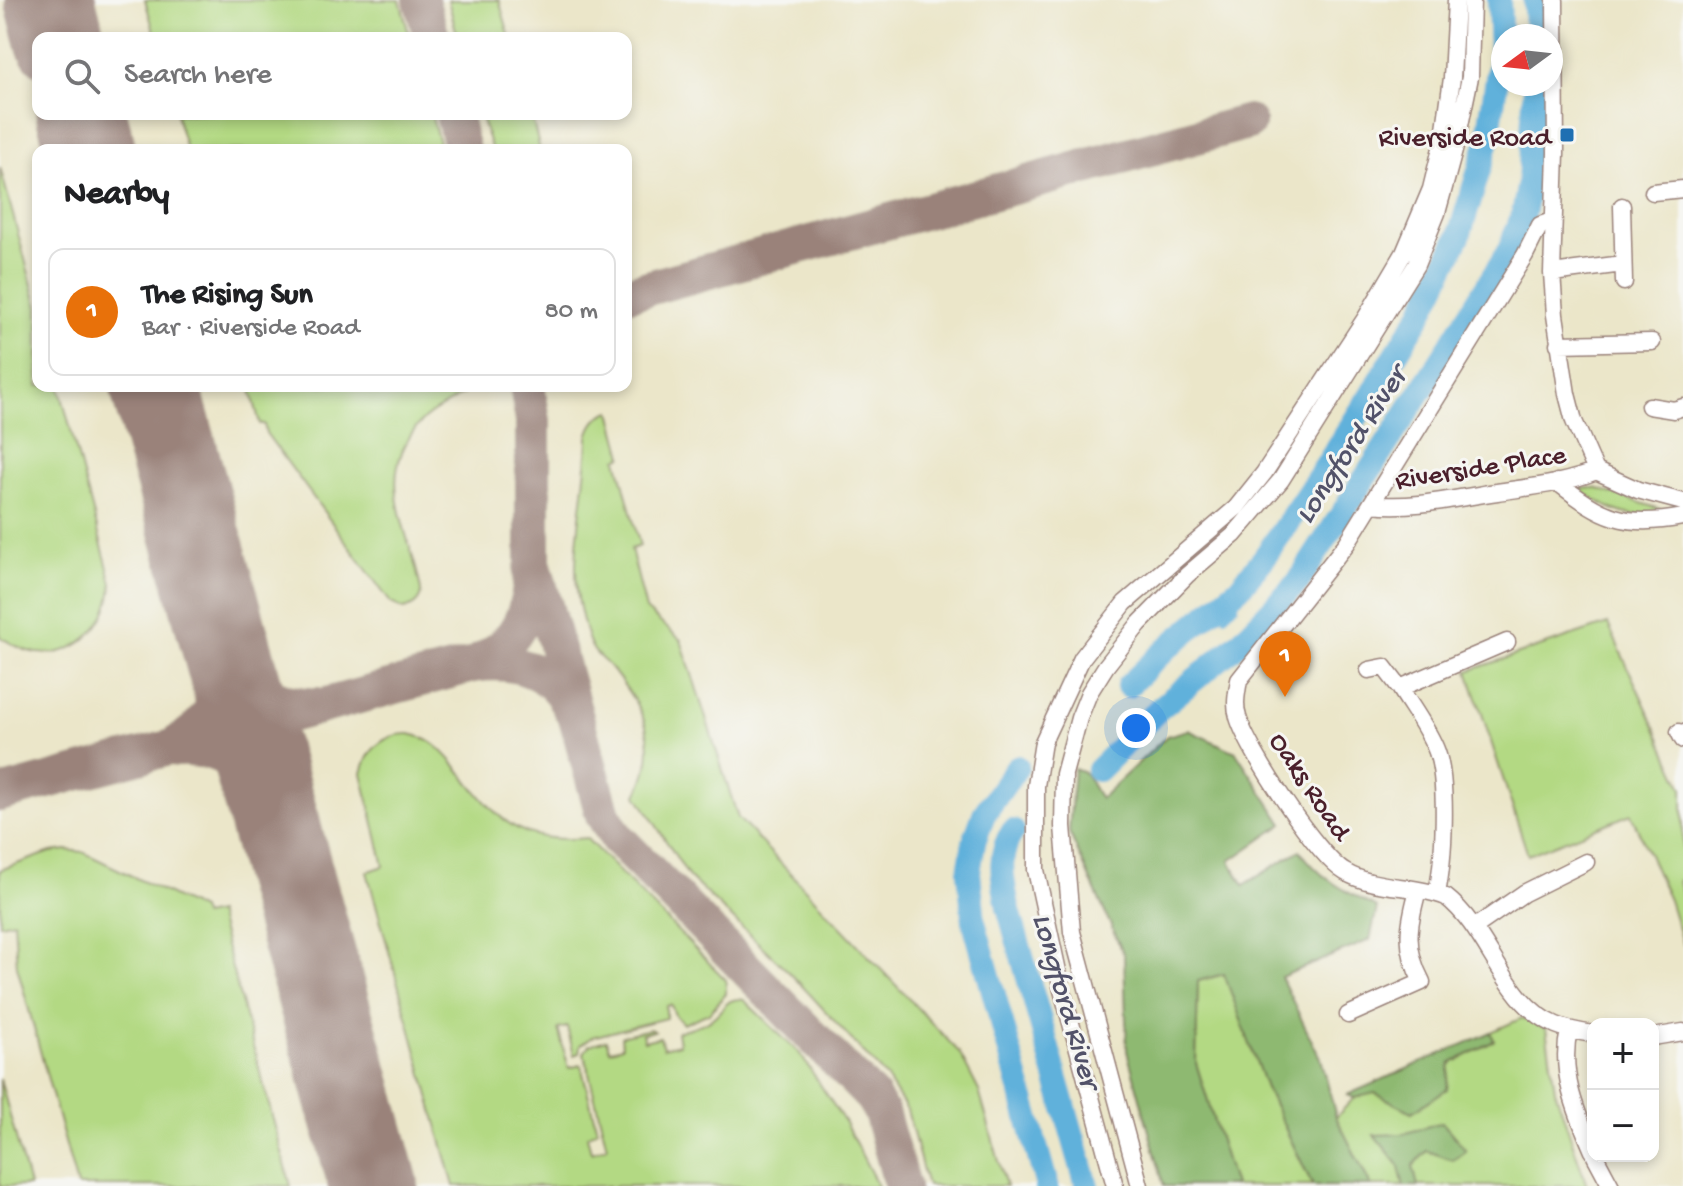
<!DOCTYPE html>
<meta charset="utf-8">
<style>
:root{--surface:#fff;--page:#f2f2f2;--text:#202124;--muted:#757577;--line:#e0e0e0;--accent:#0b8043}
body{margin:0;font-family:"Gochi Hand",sans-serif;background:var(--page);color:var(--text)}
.controls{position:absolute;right:24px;bottom:24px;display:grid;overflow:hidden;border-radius:16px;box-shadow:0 4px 12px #0003}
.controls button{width:72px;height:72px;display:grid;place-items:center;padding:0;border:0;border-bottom:2px solid var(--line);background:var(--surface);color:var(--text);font:40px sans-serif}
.compass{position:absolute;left:1491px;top:24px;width:72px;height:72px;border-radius:50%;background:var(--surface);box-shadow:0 4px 12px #0003;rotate:255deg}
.you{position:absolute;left:1136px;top:728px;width:28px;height:28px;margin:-20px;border:6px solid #fff;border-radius:50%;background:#1a73e8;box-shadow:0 0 0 12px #1a73e833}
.badge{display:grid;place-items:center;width:52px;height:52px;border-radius:50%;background:var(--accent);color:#fff;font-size:26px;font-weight:700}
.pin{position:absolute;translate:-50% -66px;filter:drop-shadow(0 2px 4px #0008)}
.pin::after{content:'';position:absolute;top:42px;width:28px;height:24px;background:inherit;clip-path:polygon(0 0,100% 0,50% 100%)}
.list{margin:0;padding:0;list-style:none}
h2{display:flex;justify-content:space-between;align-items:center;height:104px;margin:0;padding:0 32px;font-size:34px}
h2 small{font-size:26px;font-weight:400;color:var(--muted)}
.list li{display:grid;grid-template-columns:52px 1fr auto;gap:24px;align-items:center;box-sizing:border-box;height:128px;margin:0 16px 16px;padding:0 16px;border:2px solid var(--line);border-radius:16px}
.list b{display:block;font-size:30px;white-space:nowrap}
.list p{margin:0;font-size:26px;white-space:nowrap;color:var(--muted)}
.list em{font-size:26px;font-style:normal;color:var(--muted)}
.icon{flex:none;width:44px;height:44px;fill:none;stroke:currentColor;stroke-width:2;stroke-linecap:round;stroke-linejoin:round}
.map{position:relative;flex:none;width:1683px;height:1186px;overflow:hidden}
.search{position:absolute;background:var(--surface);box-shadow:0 4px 12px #0003;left:32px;top:32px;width:600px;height:88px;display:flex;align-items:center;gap:20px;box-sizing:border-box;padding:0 28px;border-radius:16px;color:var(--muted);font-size:30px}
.panel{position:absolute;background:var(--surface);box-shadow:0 4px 12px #0003;left:32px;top:144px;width:600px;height:248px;border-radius:16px}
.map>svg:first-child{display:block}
.green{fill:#b3d983;stroke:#7e7c57;stroke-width:2}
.forest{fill:#8eb971;stroke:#6c6c4e;stroke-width:2}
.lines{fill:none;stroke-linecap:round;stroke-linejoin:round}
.stream{stroke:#60b1db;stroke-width:4}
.river{stroke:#60b1db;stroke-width:24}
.taxiway{stroke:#9a827a;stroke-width:36}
.runway{stroke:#9a827a;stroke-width:90}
.minor-casing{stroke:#9a827a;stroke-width:19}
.minor{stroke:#fff;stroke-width:16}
.poi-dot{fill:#1f6fb2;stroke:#f6f6f2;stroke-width:3}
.labels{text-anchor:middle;stroke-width:6;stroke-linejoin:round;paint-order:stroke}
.poi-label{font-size:28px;fill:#4a1f2b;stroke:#f6f6f2;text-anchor:end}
.street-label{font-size:28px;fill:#4a1f2b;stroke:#f6f6f2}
.water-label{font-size:30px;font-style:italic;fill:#525269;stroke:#f6f6f2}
</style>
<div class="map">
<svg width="1683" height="1186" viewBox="0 0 1683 1186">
<rect width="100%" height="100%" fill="#f6f6f2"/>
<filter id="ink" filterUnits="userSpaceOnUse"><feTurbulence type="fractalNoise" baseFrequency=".0125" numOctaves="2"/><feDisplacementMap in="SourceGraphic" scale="16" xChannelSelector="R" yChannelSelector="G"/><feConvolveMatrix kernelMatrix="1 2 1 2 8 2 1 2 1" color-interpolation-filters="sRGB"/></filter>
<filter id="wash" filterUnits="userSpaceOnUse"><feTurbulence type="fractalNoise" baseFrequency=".006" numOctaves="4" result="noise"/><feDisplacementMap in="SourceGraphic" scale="32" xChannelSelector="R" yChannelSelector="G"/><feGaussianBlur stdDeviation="1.8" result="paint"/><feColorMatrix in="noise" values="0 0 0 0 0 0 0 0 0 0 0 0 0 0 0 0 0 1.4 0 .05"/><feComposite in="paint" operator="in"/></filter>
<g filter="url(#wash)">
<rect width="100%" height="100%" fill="#ebe6c9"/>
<!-- green -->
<path class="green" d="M 145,0 L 400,0 L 410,38 L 156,38 Z
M 448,0 L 499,0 L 510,38 L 458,38 Z
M 176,114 L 431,114 L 441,150 L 186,150 Z
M 480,114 L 531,114 L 540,150 L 492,150 Z
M 0,167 L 38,307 L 38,386 L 59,386 L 112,583 C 111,626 72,664 28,651 C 18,648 9,642 0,637 Z
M 250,386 L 472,386 C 458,402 436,406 422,421 C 370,477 411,530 421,591 C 421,601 413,607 404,609 L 391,603 L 266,433 L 264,424 L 260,424 Z
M 611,411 L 623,456 L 617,459 L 640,546 L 631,549 L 646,610 L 681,640 L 738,818 L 959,1052 L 979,1091 L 1006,1186 L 927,1186 L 907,1110 L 886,1077 L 792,975 L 689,877 L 637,795 C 663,742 644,708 610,667 C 605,661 597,656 593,649 C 586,638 583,621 580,608 C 568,559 587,489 588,437 C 591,424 598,415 611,411 Z
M 1577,488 L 1595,488 L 1675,514 C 1623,517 1621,517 1577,488 Z
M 1608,624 L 1683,788 L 1683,879 L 1678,881 L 1683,898 L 1683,945 L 1669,900 L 1631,814 L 1528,855 L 1468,671 Z
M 410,734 C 431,738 441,749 455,765 C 497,816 513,845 586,838 L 726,980 L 726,994 L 709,1013 L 683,1024 L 675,1015 L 671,1005 L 666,1006 L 666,1018 L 592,1037 L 580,1045 L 579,1053 L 574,1055 L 567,1027 L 558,1029 L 569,1068 L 581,1065 L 597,1130 L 587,1136 L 591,1152 L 607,1147 L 584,1053 L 589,1045 L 606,1040 L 610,1050 L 622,1047 L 621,1037 L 624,1035 L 650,1029 L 654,1031 L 642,1034 L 644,1041 L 660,1037 L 663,1048 L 679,1044 L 677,1032 C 688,1028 699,1026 708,1021 C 723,1014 725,995 744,1000 L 800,1054 L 844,1121 L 878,1186 L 454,1186 L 367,872 L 384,866 L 362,773 C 368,748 385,733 410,734 Z
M 66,850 L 83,852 L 201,910 L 203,916 L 217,913 L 291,1186 L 77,1186 L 17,966 L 14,921 L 0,924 L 0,870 L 51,852 Z
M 1225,974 L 1266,1088 L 1313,1186 L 1234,1186 L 1196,1063 L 1198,981 Z
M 1522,1018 L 1546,1029 L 1555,1090 L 1587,1186 L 1371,1186 L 1336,1117 L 1354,1098 L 1450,1064 L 1494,1041 L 1491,1032 Z
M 0,1079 L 29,1186 L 0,1186 Z"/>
<!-- forest -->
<path class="forest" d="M 1188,730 L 1236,752 L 1283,824 L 1230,861 L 1244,885 L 1300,850 C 1319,879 1348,892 1377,908 L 1370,940 L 1281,977 L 1322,1062 L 1336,1117 L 1371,1186 L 1313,1186 L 1266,1088 L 1224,974 L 1198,981 L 1196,1063 L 1234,1186 L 1164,1186 L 1127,1051 L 1124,955 L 1069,832 L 1074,769 L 1085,773 L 1100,799 L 1167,736 Z
M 1491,1032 L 1494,1041 L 1450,1064 L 1447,1089 L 1412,1112 L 1375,1093 L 1354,1098 L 1347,1095 Z
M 1442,1122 L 1466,1150 L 1453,1160 L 1427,1151 L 1413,1166 L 1418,1186 L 1404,1186 L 1398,1164 L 1374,1135 L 1403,1134 Z"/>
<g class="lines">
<!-- stream -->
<path class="stream" d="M 1225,618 L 1237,607 L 1239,588"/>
<!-- river -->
<path class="river" d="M 1535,0 L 1536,36
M 1128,686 L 1165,650 L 1239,588 L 1264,558 L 1326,466 L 1421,314 L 1459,236 L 1487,144 L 1501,52 L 1499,0
M 1017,767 L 984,814 L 974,842 L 969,872 L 974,922 L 1047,1186
M 1098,770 L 1159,709 L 1238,644 L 1298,582 L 1453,341 L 1509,250 L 1523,214 L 1529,183 L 1535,84
M 1013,831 C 996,855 1003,880 1008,907 L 1087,1186"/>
<!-- taxiway -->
<path class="taxiway" d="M 421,0 L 432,38
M 453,114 L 462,150
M 626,294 L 1248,122
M 527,386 L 533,421 L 533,562 L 603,815 L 617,838 L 872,1097 L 881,1112 L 902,1186
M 208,577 C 220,598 221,630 230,654 C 243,687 282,707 317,705
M 473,665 C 516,645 530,616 531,571
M 179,742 C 215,721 232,679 222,639
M 177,749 C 259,745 269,815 286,876 L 289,875
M 0,794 L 473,665 C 512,659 553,669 570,708"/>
<!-- runway -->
<path class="runway" d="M 50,0 L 60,38
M 81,114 L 91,150
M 155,386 L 374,1186"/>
</g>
</g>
<g filter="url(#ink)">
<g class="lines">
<!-- minor casing -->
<g class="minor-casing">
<path id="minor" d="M 1555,0 L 1556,153 L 1552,273 L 1555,315 L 1567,394 L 1574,421 L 1596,471
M 1653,192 L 1683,189
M 1622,206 L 1624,282
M 1552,221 L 1540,225 L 1525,255 L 1347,543 L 1239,680 C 1237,692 1234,705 1238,717 C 1247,749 1317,856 1345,872 C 1375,890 1414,884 1446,897 C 1490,931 1503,1003 1556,1025 C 1568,1030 1580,1032 1593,1034
M 1552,273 L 1623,264
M 1558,344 L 1652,342
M 1649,406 L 1674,410 L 1683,407
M 1596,471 L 1638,490 L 1683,502
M 1557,482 C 1603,518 1624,528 1683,517
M 1372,504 C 1413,509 1456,498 1497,492 C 1530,487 1565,484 1596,471
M 1369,670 L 1384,667 L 1400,688
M 1679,732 L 1683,740
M 1437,893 C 1444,859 1448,784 1437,752 C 1429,730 1412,708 1400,688 L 1507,642
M 1475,927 L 1524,893 L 1586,862
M 1348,1015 L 1422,982 C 1404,948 1408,926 1418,890
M 1569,1030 C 1559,1072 1576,1112 1593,1151
M 1653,1037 L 1683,1032
M 1595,1156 L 1611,1186
M 1115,1186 L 1062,990 L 1036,870 L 1036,786 L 1043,742 L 1082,658 L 1125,603 L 1236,508 L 1264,473 L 1365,319 L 1404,253 L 1431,189 L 1444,136 L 1452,78 L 1456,0
M 1140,1186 L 1072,932 L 1063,826 L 1064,774 L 1079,718 L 1089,693 L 1106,666 L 1139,624 L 1187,575 L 1234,535 L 1281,480 L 1416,265 L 1437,213 L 1457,140 L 1470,77 L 1472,0"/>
</g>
<!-- minor -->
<use href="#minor" class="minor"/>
</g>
</g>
<!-- markers -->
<rect class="poi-dot" x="1559" y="127" width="16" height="16" rx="4"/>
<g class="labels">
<!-- poi labels -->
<g class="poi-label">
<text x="1551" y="145">Riverside Road</text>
</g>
<!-- street labels -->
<g class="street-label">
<text transform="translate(1480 465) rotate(-9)" y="10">Riverside Place</text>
<text transform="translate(1312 785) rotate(56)" y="10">Oaks Road</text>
</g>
<!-- water labels -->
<g class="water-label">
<text transform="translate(1349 444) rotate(-57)" y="10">Longford River</text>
<text transform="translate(1068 1000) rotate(74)" y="10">Longford River</text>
</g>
</g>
</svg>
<div class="controls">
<button>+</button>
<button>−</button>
</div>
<svg class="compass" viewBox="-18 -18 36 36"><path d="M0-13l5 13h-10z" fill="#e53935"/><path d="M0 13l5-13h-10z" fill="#757577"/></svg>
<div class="you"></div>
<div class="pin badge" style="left:1285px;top:697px;background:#e8710a">1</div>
<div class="search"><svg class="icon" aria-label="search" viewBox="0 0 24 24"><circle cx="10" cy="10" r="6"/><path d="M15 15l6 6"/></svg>Search here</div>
<section class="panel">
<h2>Nearby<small></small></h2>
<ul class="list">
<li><span class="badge" style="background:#e8710a">1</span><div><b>The Rising Sun</b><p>Bar · Riverside Road</p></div><em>80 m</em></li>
</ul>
</section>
</div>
